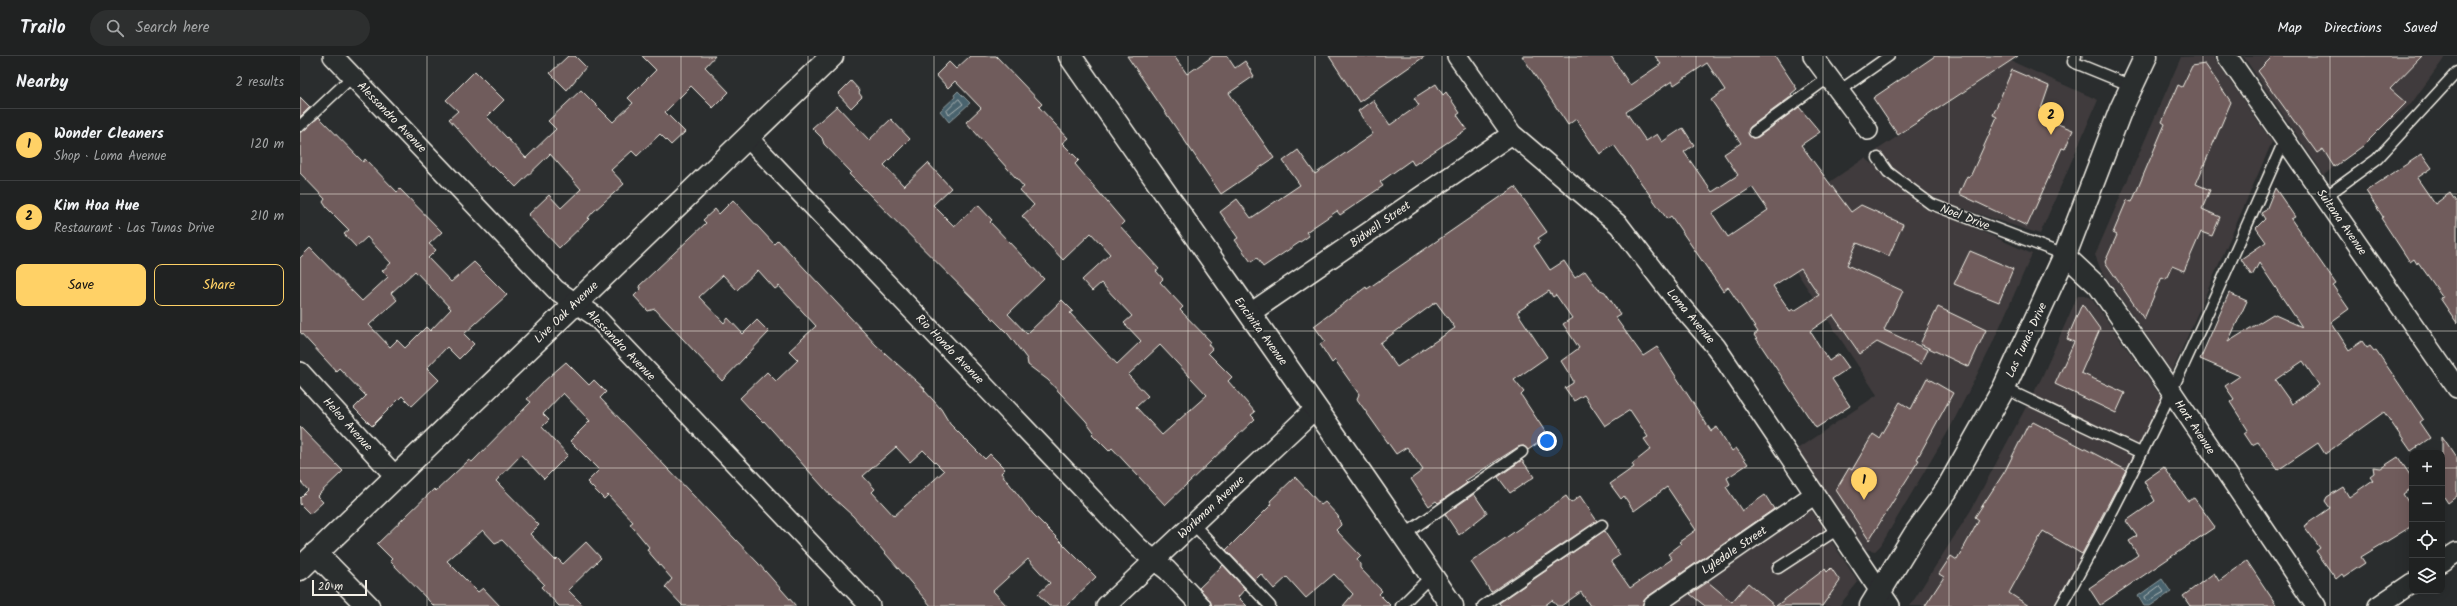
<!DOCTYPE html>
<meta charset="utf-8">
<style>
:root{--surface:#202222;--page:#2d2f2f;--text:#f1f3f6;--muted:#a2a4a5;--line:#3d3f40;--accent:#ffd166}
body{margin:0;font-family:Kalam,sans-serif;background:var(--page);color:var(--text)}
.controls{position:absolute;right:12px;bottom:12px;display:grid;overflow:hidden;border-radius:8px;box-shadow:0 4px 16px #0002}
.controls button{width:36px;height:36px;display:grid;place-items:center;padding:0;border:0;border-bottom:1px solid var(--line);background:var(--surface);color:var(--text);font:20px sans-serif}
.scale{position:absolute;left:12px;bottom:10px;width:55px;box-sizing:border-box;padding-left:4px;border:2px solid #f4f1e8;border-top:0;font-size:11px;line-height:14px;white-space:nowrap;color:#f4f1e8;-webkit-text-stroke:3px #2a2d2e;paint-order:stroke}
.you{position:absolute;left:1247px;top:385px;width:14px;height:14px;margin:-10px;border:3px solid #fff;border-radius:50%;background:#1a73e8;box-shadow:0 0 0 6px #1a73e833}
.badge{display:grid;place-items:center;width:26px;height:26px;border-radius:50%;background:var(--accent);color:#111;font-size:13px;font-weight:700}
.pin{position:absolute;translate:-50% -33px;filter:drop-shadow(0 1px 2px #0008)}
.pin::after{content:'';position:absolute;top:21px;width:14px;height:12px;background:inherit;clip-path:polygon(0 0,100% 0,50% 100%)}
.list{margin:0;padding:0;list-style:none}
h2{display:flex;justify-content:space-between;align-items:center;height:52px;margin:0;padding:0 16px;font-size:17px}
h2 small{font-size:13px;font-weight:400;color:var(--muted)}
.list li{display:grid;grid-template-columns:26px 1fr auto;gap:12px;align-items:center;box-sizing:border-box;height:72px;padding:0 16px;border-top:1px solid var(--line)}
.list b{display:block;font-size:15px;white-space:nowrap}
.list p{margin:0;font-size:13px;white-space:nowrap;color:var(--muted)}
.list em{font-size:13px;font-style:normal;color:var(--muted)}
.actions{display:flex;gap:8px;padding:12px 16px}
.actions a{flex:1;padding:9px 0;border:1px solid var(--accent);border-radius:8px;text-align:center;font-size:14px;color:var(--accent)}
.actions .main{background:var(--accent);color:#111}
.icon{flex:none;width:22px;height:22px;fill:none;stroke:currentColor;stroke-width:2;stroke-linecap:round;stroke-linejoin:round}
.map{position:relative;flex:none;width:2157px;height:550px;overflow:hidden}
header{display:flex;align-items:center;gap:24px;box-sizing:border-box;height:56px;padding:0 20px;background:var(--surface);border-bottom:1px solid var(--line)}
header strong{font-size:19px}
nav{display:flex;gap:22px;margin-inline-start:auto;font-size:14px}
.search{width:280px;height:36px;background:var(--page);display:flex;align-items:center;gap:10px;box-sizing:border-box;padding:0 14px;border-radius:22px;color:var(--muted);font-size:15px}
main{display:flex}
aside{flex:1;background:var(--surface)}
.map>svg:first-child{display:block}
.built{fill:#3f3b3c}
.water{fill:#4a636e;stroke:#8e9c9f}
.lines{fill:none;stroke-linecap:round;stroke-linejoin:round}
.shore{stroke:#b0b8b7;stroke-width:1}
.building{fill:#6f5c5b;stroke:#f4f1e8;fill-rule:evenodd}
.service-casing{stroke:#f4f1e8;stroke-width:13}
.minor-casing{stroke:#f4f1e8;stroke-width:22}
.tertiary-casing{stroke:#f4f1e8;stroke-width:25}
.primary-casing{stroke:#f4f1e8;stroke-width:25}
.service{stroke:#2a2d2e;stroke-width:10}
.minor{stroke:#2a2d2e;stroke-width:19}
.tertiary{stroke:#2a2d2e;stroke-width:22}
.primary{stroke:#2a2d2e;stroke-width:22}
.grid{fill:none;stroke:#f4f1e8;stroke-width:1;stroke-opacity:0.55}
.labels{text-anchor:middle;stroke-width:3.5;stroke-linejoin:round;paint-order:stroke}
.street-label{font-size:12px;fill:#f4f1e8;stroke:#2a2d2e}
</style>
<header>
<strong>Trailo</strong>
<div class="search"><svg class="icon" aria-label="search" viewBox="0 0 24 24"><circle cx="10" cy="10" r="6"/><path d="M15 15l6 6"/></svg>Search here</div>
<nav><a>Map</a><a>Directions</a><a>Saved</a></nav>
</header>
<main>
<aside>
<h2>Nearby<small>2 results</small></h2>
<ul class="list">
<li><span class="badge">1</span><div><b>Wonder Cleaners</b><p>Shop · Loma Avenue</p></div><em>120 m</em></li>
<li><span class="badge">2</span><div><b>Kim Hoa Hue</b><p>Restaurant · Las Tunas Drive</p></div><em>210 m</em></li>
</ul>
<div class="actions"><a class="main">Save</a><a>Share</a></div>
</aside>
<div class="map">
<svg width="2157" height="550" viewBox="0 0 2157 550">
<rect width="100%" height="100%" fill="#2a2d2e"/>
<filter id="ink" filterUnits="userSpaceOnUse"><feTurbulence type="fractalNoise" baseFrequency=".025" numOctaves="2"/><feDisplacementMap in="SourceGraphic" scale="8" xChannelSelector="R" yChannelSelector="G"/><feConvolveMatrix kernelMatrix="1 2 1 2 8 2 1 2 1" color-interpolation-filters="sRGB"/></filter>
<g filter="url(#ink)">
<!-- built -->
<path class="built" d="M 1913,0 L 1972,86 L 1872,316 L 1800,212 L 1795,199 L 1881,1 Z
M 1943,0 L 2146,0 L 2111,48 L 2024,119 Z
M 1711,5 L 1798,44 L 1740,178 L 1632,143 L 1590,114 L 1577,94 Z
M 1565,102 L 1631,152 L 1732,198 L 1689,295 L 1649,374 L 1581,489 L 1575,495 L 1565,493 L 1497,393 L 1577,339 L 1466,169 Z
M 1778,239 L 1785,239 L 1791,242 L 1864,345 L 1787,497 L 1756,550 L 1610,550 L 1671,454 L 1741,323 Z
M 1509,450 L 1558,526 L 1539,550 L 1363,550 Z"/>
<!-- water -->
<path class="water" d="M 658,35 L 670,47 L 649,66 L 640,55 L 655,41 L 654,39 Z
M 1862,523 L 1871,536 L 1850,550 L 1844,550 L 1838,540 Z"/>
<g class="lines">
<!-- shore -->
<path class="shore" d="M 659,43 L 663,48 L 649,59 L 647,55 Z
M 1860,530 L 1864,536 L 1847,546 L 1845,541 Z"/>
</g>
<!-- building -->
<path class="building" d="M 268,0 L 275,0 L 286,11 L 267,34 L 250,17 Z
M 342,0 L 415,0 L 405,11 L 429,36 L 413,52 L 391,30 L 365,56 L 385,76 L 371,89 L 360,78 L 337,100 L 332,95 L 311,114 L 324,128 L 293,156 L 288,162 L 289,163 L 259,192 L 228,159 L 249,139 L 261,152 L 281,133 L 250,98 L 216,131 L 201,116 L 200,117 L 193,110 L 191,111 L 149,63 L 158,55 L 146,44 L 175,15 L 204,44 L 187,61 L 226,102 L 256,73 L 248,65 L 281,34 L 313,66 L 333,47 L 328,42 L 356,14 Z
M 670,0 L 696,0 L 742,48 L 739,51 L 768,82 L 762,87 L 779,104 L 775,108 L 824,166 L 820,170 L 859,213 L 856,215 L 863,223 L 860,226 L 883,251 L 880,254 L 911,286 L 908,288 L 912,293 L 908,297 L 932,321 L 928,325 L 955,356 L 951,359 L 955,363 L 865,449 L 812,392 L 809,395 L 792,378 L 794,376 L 786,365 L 748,324 L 728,309 L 727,303 L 708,278 L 549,118 L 551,116 L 524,88 L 522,82 L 512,72 L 537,50 L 569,84 L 591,63 L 610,83 L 584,109 L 604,130 L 628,107 L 651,132 L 633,149 L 654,170 L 678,149 L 692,164 L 690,166 L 744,223 L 708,258 L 727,278 L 762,244 L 773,255 L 770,257 L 817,308 L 841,285 L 824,267 L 832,260 L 801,227 L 792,235 L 782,224 L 810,198 L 791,177 L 763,204 L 722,160 L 734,149 L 720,134 L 724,131 L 666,66 L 681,52 L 655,25 L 648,32 L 636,19 L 649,6 L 656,13 ZM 860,289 L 907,339 L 862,379 L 836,351 L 848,340 L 828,319 Z
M 827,0 L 874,0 L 887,18 L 913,0 L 927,0 L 935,12 L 945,5 L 954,20 L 929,37 L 974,102 L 921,138 Z
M 1029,0 L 1125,0 L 1059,46 Z
M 1222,0 L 1311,0 L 1330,29 L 1361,8 L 1355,0 L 1475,0 L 1497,33 L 1491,38 L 1492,40 L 1450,71 L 1449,79 L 1452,82 L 1458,81 L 1499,51 L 1520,76 L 1501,89 L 1551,156 L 1561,149 L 1603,168 L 1589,200 L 1557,187 L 1547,209 L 1603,235 L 1584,274 L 1628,294 L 1621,308 L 1577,286 L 1560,298 L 1533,259 L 1510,275 L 1529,305 L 1539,298 L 1549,312 L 1532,323 L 1550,350 L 1516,372 L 1454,279 L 1458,276 L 1428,231 L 1423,235 L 1371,160 L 1367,163 L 1314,89 L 1300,98 L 1276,63 L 1268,69 ZM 1407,7 L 1425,34 L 1411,44 L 1441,87 L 1424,98 L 1438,119 L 1412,136 L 1384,96 L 1394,89 L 1383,72 L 1362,86 L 1357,78 L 1346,85 L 1326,56 L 1372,25 L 1374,29 ZM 1452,131 L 1468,154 L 1428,181 L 1412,157 ZM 1501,212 L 1519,239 L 1494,255 L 1493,253 L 1490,255 L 1473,230 Z
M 1635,0 L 1718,0 L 1598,79 L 1573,42 Z
M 1973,0 L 2122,0 L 2090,33 L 2106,47 L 2063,90 L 2034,111 L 2023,93 L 2017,97 L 1958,15 Z
M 1905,8 L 1931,46 L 1896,128 L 1910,134 L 1902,153 L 1920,161 L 1912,180 L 1901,176 L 1884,215 L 1872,210 L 1866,223 L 1862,221 L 1844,263 L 1805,206 L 1817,179 L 1813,177 L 1827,144 L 1832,146 L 1865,68 L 1862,66 L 1878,29 L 1882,31 L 1892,10 Z
M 1712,14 L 1749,30 L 1740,56 L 1744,58 L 1743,62 L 1773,74 L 1765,93 L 1762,92 L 1727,170 L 1659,138 L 1667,120 L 1670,121 L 1697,61 L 1693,59 Z
M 551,25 L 560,35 L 559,37 L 562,41 L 551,52 L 538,38 Z
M 1136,28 L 1143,39 L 1146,36 L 1160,57 L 1157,59 L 1167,73 L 1114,109 L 1111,104 L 1080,126 L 1083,130 L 1040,159 L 1037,155 L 1006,176 L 1009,180 L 963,211 L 957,202 L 951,206 L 935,184 L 938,182 L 920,156 L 937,143 L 951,162 L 1000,129 L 983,105 L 998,94 L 1015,118 L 1073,78 L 1058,55 L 1073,44 L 1090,69 L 1119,49 L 1114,42 Z
M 0,41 L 10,51 L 0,61 Z
M 19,61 L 63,106 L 65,103 L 97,136 L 100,133 L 142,176 L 129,188 L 136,194 L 128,202 L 151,226 L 174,206 L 207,239 L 164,278 L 174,288 L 159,303 L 147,291 L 127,312 L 139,324 L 112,350 L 102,340 L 72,370 L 54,352 L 66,340 L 39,312 L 36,315 L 0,276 L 0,202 L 10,192 L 62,245 L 88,221 L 82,215 L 91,207 L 67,181 L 56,191 L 44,178 L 49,174 L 27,152 L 23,146 L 25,143 L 0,117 L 0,76 ZM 115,215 L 151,253 L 130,275 L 126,271 L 105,292 L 97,284 L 90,291 L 69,269 L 97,244 L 91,237 Z
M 2122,98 L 2132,112 L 2117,122 L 2135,148 L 2150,137 L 2157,147 L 2157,267 L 2140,242 L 2143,241 L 2118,206 L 2117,208 L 2114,203 L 2110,206 L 2081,162 L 2083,161 L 2066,135 Z
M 1215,131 L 1247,176 L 1238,182 L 1240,185 L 1234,190 L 1250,214 L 1264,205 L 1275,222 L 1285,215 L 1298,233 L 1305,236 L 1320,258 L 1315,261 L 1343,300 L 1357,291 L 1411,375 L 1417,371 L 1432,395 L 1436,392 L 1448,408 L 1427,422 L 1430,428 L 1426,431 L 1442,455 L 1465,439 L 1474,453 L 1347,541 L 1342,550 L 1290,550 L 1281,536 L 1261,550 L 1257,550 L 1252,544 L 1244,550 L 1201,550 L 1199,547 L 1304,475 L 1320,499 L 1311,505 L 1330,532 L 1372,503 L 1368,498 L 1381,488 L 1379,486 L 1396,474 L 1367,431 L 1334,455 L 1324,440 L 1321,443 L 1310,428 L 1334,411 L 1332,408 L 1351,393 L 1344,383 L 1348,381 L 1330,354 L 1305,370 L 1284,339 L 1274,345 L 1265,332 L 1273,327 L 1273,324 L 1261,305 L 1279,292 L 1263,268 L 1272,262 L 1256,239 L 1253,241 L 1249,235 L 1217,256 L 1247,301 L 1214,324 L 1224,336 L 1221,339 L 1248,380 L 1228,394 L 1224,390 L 1218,391 L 1165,425 L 1167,427 L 1138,447 L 1136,445 L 1129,450 L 1111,423 L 1123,414 L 1107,391 L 1096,398 L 1057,343 L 1059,338 L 1035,304 L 1032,307 L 1020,288 L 1025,285 L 1014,270 L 1066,231 L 1067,233 ZM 1136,246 L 1155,272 L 1097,311 L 1080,287 Z
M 1975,132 L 1995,161 L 1991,163 L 2036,228 L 2033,230 L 2049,253 L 2031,266 L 2049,294 L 2062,285 L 2067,292 L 2070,290 L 2074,295 L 2076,294 L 2123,363 L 2119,366 L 2130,382 L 2111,395 L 2084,356 L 2025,398 L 2018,387 L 1978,414 L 1958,386 L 1952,389 L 1944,377 L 1948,374 L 1930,346 L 1934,343 L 1925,330 L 1940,320 L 1900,303 L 1929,237 L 1947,245 L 1928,286 L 1973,258 L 2002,271 L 1959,207 L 1952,220 L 1941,203 L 1966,186 L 1956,172 L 1965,163 L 1961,157 L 1966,154 ZM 2003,305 L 2019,329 L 1992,348 L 1975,324 Z
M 433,144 L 474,188 L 478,184 L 576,289 L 625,333 L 624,334 L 641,353 L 650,368 L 685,403 L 690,398 L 705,413 L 701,417 L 733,458 L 796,521 L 766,550 L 749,550 L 738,538 L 750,527 L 728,503 L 693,535 L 707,550 L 631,550 L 553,460 L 532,441 L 464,365 L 463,366 L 451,354 L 440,342 L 467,316 L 476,325 L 498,304 L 489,295 L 516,270 L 479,230 L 475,233 L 458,214 L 437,234 L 423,219 L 399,241 L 424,267 L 428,262 L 443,278 L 457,264 L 469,276 L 422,325 L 355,253 L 348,255 L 334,240 L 341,233 L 339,230 L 406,167 L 403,164 L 415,153 L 419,158 ZM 596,391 L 610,406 L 623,394 L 644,415 L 594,460 L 572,436 L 575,433 L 563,420 Z
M 1670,195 L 1713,213 L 1699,246 L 1654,228 Z
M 1782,248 L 1800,273 L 1781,317 L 1825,337 L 1816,357 L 1755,328 L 1774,286 L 1767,283 Z
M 1638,251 L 1686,274 L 1669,311 L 1620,288 Z
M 266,306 L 289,329 L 294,324 L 306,336 L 300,342 L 458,507 L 496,550 L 383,550 L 365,531 L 372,523 L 347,494 L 349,491 L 330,468 L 333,466 L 308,439 L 304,443 L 287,426 L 299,414 L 270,385 L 290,365 L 263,337 L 243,358 L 249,364 L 242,371 L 268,399 L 244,423 L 221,399 L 196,425 L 239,469 L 230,478 L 255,504 L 257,502 L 263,508 L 286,486 L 301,502 L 268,534 L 284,550 L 259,550 L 241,531 L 244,528 L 202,484 L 195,487 L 183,474 L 147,505 L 178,536 L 183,532 L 200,550 L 134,550 L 90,505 L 92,503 L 77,488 L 134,433 L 136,435 L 169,404 L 172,406 L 231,346 L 227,343 L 243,326 Z
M 1627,322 L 1653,337 L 1617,403 L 1619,404 L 1569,484 L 1536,434 L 1549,412 L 1552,414 L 1573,378 L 1579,382 L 1600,346 L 1611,353 Z
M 1733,366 L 1826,414 L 1782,498 L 1743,475 L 1709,537 L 1729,550 L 1625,550 L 1644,521 L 1639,518 L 1651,500 L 1657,504 L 1679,464 L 1675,461 L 1705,415 L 1728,369 L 1730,370 Z
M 0,371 L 43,415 L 17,440 L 23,446 L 10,458 L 0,448 L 0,442 L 8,434 L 0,425 Z
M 2142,380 L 2157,402 L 2157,440 L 2148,447 L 2142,438 Z
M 2098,401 L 2112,422 L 2112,432 L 2103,438 L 2112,452 L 2112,470 L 2061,501 L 2065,507 L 2044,521 L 2042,518 L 2036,523 L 2016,495 L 2020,492 L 2004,470 L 2030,452 L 2025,445 L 2027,441 L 2043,431 L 2049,441 L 2073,424 L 2070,420 L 2074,417 L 2073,411 L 2081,412 Z
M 1222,404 L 1234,421 L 1210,437 L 1198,421 Z
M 1864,411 L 1888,445 L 1894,442 L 1915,471 L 1800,549 L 1789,532 L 1838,499 L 1829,485 L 1837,480 L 1826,465 L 1855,445 L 1844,425 Z
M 995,421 L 1021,449 L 1025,446 L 1038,460 L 1041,469 L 1036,474 L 1061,500 L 1057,504 L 1060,508 L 1060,512 L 1082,535 L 1079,538 L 1091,550 L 1043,550 L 1053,538 L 1034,518 L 1006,542 L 987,521 L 974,533 L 961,518 L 955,524 L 926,494 L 972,448 L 970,445 Z
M 1174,438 L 1187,457 L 1159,479 L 1145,458 Z
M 1266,440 L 1271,447 L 1280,440 L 1297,465 L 1191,536 L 1171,506 Z
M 1947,505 L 1977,550 L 1890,550 L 1883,540 L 1914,517 L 1919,525 Z
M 923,509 L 945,533 L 938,541 L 947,550 L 912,550 L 909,543 L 899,532 Z
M 1531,512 L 1540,525 L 1522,550 L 1476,550 L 1525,513 L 1527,516 Z
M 1408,526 L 1432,546 L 1448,527 L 1475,550 L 1405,550 L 1390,538 Z"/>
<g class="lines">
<!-- service casing -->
<g class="service-casing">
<path id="service" d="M 1776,0 L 1773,6 L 1832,30
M 1539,35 L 1589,0
M 0,70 L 53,20
M 1454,76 L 1528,22
M 1578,102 L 1588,116 L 1631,148 L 1765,199
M 2025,141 L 2077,103 L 2157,16
M 1704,332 L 1841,397
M 893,468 L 970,550
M 1104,479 L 1222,396
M 1478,512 L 1538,473
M 1101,550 L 1131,520
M 1183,550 L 1302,469
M 1761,550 C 1847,399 1915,241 1985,83"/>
</g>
<!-- minor casing -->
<g class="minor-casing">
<path id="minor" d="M 33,0 L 256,234 L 295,260 L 570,550
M 1157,0 L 1212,78 L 1319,169 L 1380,249 L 1416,291 L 1590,550
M 1513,0 L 1568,74
M 1927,0 L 2157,332
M 447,81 L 839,492 L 867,514 L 901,550
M 1765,199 L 1798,230 L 1872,336 L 2016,550
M 949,258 L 1212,78
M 0,316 L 95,420
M 2142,506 L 2157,496
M 806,550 L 1016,352
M 1353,550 L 1515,438
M 2078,550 L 2112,527"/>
</g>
<!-- tertiary casing -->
<g class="tertiary-casing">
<path id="tertiary" d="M 770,0 C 897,184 1027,365 1152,550
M 16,497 L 68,550
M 0,513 L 532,0"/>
</g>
<!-- primary casing -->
<g class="primary-casing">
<path id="primary" d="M 1571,550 L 1615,478 L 1646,435 L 1704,332 L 1765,199 L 1821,53 L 1846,0"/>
</g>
<!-- service -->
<use href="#service" class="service"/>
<!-- minor -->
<use href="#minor" class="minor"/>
<!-- tertiary -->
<use href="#tertiary" class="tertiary"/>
<!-- primary -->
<use href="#primary" class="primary"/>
</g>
</g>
<!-- grid -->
<path class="grid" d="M 127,0 L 127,550M 254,0 L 254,550M 381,0 L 381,550M 508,0 L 508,550M 634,0 L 634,550M 761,0 L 761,550M 888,0 L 888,550M 1015,0 L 1015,550M 1142,0 L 1142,550M 1269,0 L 1269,550M 1396,0 L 1396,550M 1523,0 L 1523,550M 1649,0 L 1649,550M 1776,0 L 1776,550M 1903,0 L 1903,550M 2030,0 L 2030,550M 0,138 L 2157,138M 0,275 L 2157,275M 0,412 L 2112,412M 2142,412 L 2157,412"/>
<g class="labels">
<!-- street labels -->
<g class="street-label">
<text transform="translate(92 61) rotate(46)" y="4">Alessandro Avenue</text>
<text transform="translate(1665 161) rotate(21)" y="4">Noel Drive</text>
<text transform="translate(2042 166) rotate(55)" y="4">Sultana Avenue</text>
<text transform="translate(1080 168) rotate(-35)" y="4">Bidwell Street</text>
<text transform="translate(266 256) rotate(-44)" y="4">Live Oak Avenue</text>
<text transform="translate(1391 260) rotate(50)" y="4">Loma Avenue</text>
<text transform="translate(961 275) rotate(54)" y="4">Encinita Avenue</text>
<text transform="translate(1726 284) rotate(-65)" y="4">Las Tunas Drive</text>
<text transform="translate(321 289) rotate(46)" y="4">Alessandro Avenue</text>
<text transform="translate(650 293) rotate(46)" y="4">Rio Hondo Avenue</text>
<text transform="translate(48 368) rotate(48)" y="4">Heleo Avenue</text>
<text transform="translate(1895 371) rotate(56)" y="4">Hart Avenue</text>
<text transform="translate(911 451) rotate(-43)" y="4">Workman Avenue</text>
<text transform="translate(1434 494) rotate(-34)" y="4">Lyledale Street</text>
</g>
</g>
</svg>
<div class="controls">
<button>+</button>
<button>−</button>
<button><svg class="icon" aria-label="locate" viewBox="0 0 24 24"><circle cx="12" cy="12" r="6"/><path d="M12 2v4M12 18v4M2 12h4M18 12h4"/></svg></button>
<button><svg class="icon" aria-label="layers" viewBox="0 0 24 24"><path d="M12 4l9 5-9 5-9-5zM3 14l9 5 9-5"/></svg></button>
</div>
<div class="scale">20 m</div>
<div class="you"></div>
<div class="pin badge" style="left:1564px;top:444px">1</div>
<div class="pin badge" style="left:1751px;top:79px">2</div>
</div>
</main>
